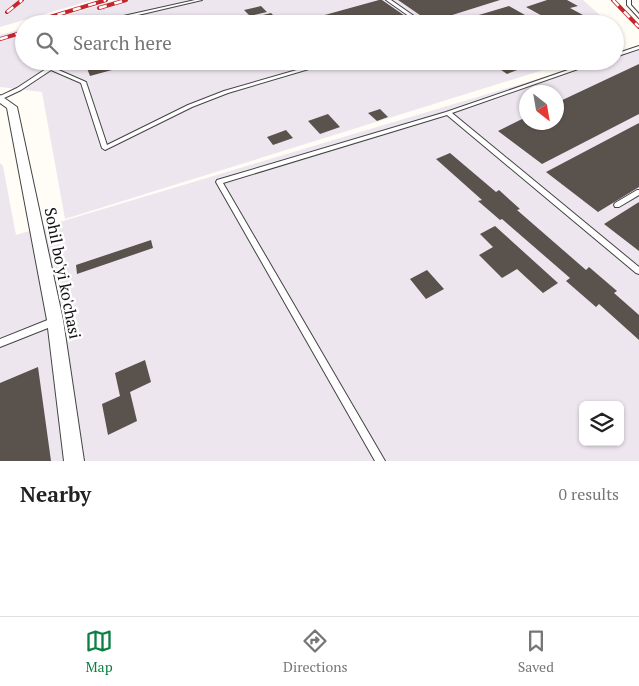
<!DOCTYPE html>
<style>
:root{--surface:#fff;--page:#f6f6f6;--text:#222;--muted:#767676;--line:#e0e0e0;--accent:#0b8043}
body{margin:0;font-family:"PT Serif",serif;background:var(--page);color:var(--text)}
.controls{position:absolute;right:15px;bottom:15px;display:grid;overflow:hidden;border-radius:8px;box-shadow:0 1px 4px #0004}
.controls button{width:45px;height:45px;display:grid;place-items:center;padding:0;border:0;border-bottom:1px solid var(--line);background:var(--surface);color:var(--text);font:25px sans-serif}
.compass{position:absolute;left:519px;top:85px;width:45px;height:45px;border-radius:50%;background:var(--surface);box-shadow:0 1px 4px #0004;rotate:149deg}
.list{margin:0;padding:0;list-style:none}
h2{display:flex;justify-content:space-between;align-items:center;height:65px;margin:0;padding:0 20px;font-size:21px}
h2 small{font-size:16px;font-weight:400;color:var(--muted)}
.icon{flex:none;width:28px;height:28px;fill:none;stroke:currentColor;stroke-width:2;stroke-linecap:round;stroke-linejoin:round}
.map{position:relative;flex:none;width:639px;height:461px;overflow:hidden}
.search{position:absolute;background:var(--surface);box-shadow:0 1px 4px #0004;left:15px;right:15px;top:15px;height:55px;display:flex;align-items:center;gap:12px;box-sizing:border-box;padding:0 18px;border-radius:28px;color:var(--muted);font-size:19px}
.sheet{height:155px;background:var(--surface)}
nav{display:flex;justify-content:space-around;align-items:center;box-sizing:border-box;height:70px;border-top:1px solid var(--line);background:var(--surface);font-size:14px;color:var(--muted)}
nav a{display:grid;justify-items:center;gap:2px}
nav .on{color:var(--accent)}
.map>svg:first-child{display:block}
.industrial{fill:#eee6ef;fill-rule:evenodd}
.building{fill:#5a524d}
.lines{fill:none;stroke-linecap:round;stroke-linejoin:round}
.service-casing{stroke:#444;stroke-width:2}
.minor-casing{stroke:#444;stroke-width:2}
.service{fill:#fff;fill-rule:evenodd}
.minor{fill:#fff;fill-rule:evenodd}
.rail-casing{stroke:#c4262e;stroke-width:4}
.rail{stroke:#fff;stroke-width:2.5;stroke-dasharray:8;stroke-linecap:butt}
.labels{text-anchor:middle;stroke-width:5;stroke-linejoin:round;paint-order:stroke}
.street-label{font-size:16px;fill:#111;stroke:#fff}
</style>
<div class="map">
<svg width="639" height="461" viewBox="0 0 639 461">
<rect width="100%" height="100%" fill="#fffdf5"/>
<!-- industrial -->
<path class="industrial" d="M 0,0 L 93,0 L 0,27 Z
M 115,0 L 583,0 L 610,24 L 38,24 Z
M 24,28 L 24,61 L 572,61 L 65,219 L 42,92 L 0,87 L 0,35 Z
M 639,49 L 639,461 L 0,461 L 0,163 L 3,166 L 16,235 L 598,61 L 615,61 L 615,56 ZM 526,92 L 556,92 L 556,122 L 526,122 ZM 583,405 L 620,405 L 620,442 L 583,442 Z"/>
<!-- building -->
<path class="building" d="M 379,0 L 382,0 L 408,18 L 388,24 L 306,24 L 303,21 Z
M 398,0 L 500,0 L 430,22 Z
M 547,0 L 567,0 L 578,6 L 570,8 L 596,22 L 590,24 L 557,24 L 526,7 Z
M 261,6 L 267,12 L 250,16 L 244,10 Z
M 509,6 L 541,24 L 453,24 L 452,23 Z
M 271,13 L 282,24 L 230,24 L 230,23 Z
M 93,61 L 141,61 L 141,62 L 90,76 L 85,63 Z
M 488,61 L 541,61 L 507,74 Z
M 639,64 L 639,114 L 542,164 L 498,131 L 526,117 L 526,122 L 556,122 L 556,103 Z
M 380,109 L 388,117 L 377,121 L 368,113 Z
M 328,114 L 340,127 L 320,134 L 308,121 Z
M 639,123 L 639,187 L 598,212 L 546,172 Z
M 286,130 L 293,138 L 273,145 L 267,137 Z
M 450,153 L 496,192 L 499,190 L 520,209 L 517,210 L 586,270 L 589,267 L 617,291 L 614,293 L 639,315 L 639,340 L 599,304 L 596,307 L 566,281 L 570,278 L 502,219 L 500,220 L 478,201 L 482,200 L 436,159 Z
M 639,202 L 639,251 L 604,224 Z
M 495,226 L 558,283 L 543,293 L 517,269 L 502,278 L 479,255 L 493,247 L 480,234 Z
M 151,240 L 153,248 L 77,274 L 76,265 Z
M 427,270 L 444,289 L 426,299 L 410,279 Z
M 145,360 L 151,382 L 130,392 L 137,421 L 108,435 L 102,404 L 120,396 L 115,373 Z
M 38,367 L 51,461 L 0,461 L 0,383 Z"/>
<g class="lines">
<!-- service casing -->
<g class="service-casing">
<path id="service" d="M 195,0 L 202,0 L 121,19 L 115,24 L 110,24 L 119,17 Z
M 386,0 L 391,0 L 424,23 L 420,24 Z
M 627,0 L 631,0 L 631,5 L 639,14 L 639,18 L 627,5 Z
M 639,46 L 639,49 L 615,57 L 615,54 Z
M 58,61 L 64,61 L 54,68 L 86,82 L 107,145 L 188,105 L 224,91 L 328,61 L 336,61 L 228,93 L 192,107 L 105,150 L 102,148 L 81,83 L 51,70 L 21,90 L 0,100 L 0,96 L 17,88 Z
M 594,61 L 601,61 L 452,113 L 639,267 L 639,274 L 636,273 L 447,115 L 223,183 L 385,461 L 375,461 L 216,182 L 217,180 L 446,112 Z
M 637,190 L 639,190 L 639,195 L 619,207 L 615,207 L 614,205 L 615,203 Z
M 55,317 L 58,318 L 59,321 L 58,324 L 0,347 L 0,339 Z"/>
</g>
<!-- minor casing -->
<g class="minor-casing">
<path id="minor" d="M 0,95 L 17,107 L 63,320 L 84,461 L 64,461 L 47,320 L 7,108 L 0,103 Z"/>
</g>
<!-- service -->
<use href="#service" class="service"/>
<!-- minor -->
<use href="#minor" class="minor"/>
<!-- rail casing -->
<g class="rail-casing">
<path id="rail" d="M 613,0 L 639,27
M 99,8 L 126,0
M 7,12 L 22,0
M 27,24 L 106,0
M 0,39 L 24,32"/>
</g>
<!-- rail -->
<use href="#rail" class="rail"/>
</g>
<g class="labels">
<!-- street labels -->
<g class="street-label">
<text transform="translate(63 273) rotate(79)" y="6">Sohil bo'yi ko'chasi</text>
</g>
</g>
</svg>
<div class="controls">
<button><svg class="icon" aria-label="layers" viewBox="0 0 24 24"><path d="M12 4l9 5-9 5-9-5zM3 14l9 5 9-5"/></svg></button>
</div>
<svg class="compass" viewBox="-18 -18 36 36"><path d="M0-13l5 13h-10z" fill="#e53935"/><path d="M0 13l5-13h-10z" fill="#767676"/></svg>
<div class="search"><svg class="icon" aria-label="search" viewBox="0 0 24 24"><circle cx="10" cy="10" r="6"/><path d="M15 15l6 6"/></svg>Search here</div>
</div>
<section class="sheet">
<h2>Nearby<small>0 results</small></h2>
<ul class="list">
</ul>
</section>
<nav>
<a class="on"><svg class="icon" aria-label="map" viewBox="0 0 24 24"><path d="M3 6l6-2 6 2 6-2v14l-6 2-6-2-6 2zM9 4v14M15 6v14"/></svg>Map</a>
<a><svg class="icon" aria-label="directions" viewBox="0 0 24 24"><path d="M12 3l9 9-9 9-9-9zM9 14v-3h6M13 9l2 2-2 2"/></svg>Directions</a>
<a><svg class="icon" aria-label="saved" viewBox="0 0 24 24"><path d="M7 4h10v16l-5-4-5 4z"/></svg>Saved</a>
</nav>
